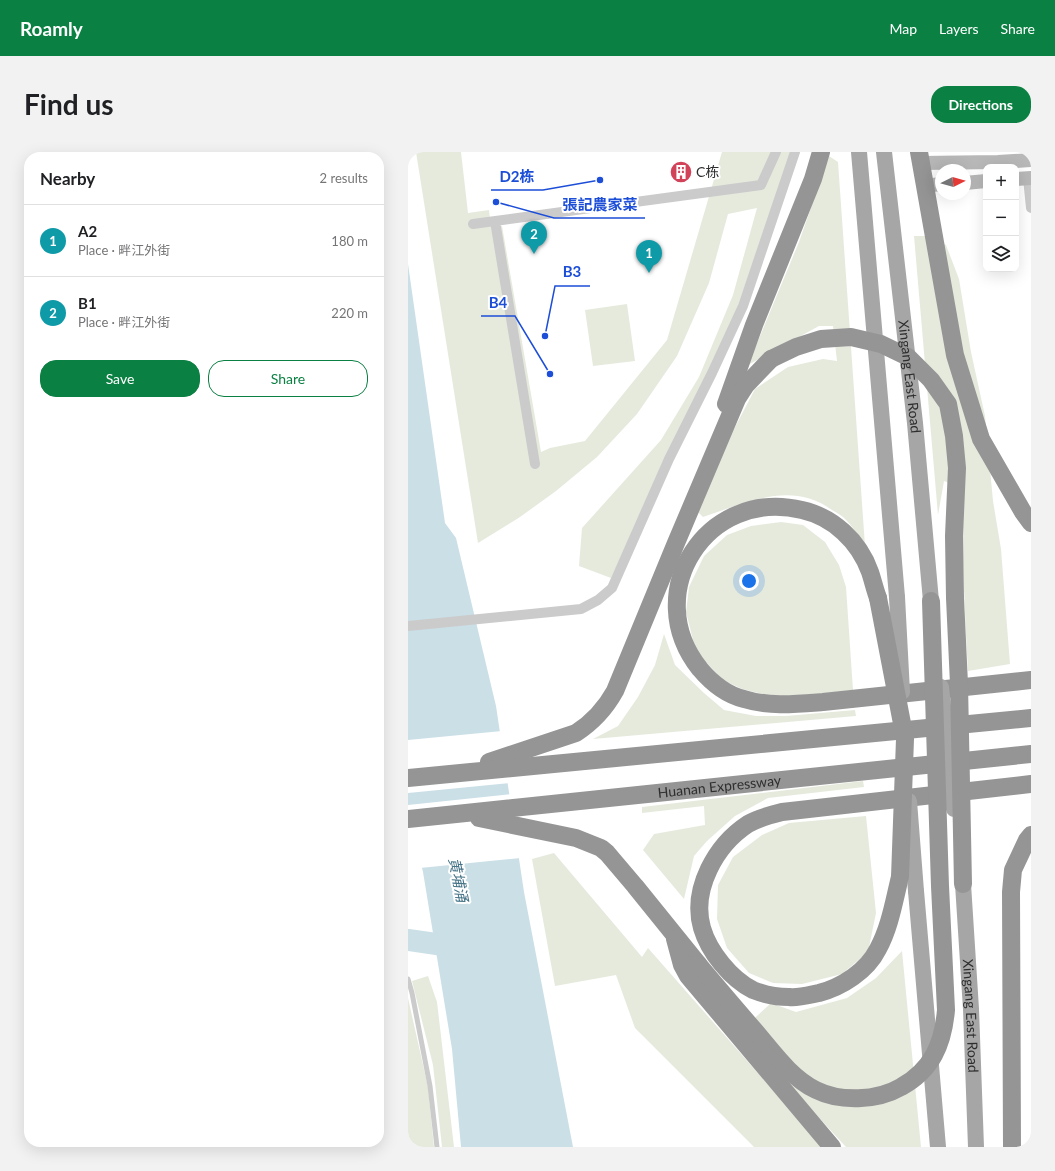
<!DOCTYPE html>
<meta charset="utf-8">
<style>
:root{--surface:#fff;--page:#f2f2f2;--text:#202124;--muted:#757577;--line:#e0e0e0;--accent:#0b8043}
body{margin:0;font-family:Lato,"Noto Sans SC",sans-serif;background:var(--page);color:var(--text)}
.controls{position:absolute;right:12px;top:12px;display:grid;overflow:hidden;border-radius:8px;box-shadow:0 4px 16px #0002}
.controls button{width:36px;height:36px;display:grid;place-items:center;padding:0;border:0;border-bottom:1px solid var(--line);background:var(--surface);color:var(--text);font:20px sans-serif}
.compass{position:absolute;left:527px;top:12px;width:36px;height:36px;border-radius:50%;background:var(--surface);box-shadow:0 4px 16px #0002;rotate:85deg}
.you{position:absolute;left:341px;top:429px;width:14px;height:14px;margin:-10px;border:3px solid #fff;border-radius:50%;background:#1a73e8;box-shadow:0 0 0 6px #1a73e833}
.badge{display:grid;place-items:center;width:26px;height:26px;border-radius:50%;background:var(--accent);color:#fff;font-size:13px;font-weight:700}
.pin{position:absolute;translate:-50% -33px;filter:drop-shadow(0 1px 2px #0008)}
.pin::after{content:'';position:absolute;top:21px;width:14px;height:12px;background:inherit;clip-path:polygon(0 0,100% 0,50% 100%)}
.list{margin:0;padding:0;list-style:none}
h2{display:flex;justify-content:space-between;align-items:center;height:52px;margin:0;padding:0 16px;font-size:17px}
h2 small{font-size:13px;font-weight:400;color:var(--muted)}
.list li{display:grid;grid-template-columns:26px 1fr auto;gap:12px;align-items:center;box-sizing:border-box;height:72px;padding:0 16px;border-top:1px solid var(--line)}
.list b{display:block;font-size:15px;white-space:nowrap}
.list p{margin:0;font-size:13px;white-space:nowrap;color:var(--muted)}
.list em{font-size:13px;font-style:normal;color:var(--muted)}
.actions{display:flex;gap:8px;padding:12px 16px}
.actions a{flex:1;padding:9px 0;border:1px solid var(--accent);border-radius:16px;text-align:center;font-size:14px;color:var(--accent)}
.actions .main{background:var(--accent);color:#fff}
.icon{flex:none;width:22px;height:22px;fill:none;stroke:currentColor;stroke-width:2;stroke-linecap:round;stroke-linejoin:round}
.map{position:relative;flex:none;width:623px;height:995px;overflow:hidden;border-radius:16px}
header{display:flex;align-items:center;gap:24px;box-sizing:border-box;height:56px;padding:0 20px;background:var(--accent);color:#fff}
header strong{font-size:19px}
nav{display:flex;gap:22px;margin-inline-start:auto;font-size:14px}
.intro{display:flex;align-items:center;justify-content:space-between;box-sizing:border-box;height:96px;padding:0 24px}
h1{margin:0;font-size:28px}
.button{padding:10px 18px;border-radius:16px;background:var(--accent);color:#fff;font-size:14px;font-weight:700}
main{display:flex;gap:24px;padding:0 24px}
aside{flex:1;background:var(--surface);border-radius:16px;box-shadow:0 4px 16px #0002}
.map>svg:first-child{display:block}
.green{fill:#e5eadd}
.water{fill:#cbdfe7}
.pier{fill:#fff}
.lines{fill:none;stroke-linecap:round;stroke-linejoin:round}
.river{stroke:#cbdfe7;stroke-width:22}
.lane{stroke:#cbcbcb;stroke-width:5}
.street{stroke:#cbcbcb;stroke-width:10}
.secondary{stroke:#b8b8b8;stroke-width:14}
.primary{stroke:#a6a6a6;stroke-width:16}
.highway{stroke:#959595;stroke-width:18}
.primary-bridge{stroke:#a6a6a6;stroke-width:16}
.highway-bridge{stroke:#959595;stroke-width:18}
.labels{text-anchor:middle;stroke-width:4;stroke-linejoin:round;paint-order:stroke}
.poi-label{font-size:14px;fill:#2e2e2e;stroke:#fff;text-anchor:start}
.street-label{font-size:14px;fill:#2e2e2e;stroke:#fff}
.water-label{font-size:15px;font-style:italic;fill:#457387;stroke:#fff}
.leader{fill:none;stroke:#1d4ed8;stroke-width:1.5}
.callout-dot{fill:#1d4ed8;stroke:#fff;stroke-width:1.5}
.callout-label{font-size:15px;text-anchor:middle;font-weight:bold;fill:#1d4ed8;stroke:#fff;stroke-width:4;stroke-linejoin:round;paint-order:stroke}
</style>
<header>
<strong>Roamly</strong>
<nav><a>Map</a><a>Layers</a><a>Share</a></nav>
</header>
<div class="intro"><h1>Find us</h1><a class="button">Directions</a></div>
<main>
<aside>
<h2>Nearby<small>2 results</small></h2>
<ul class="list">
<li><span class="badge" style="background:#0f9aa8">1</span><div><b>A2</b><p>Place · 畔江外街</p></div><em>180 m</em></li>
<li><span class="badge" style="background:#0f9aa8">2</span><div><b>B1</b><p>Place · 畔江外街</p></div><em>220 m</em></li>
</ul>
<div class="actions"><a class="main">Save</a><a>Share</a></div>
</aside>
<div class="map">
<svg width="623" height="995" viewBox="0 0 623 995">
<rect width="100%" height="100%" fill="#fff"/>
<!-- green -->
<path class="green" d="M 8,0 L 53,0 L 60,61 L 81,58 L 83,76 L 94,74 L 133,300 L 142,296 L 177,289 L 259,188 L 314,0 L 384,0 L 327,162 L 203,426 L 171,414 L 174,376 L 253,288 L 291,225 L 325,143 L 349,56 L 320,62 L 301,131 L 269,204 L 229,262 L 189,305 L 148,339 L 112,365 L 70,391 Z
M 421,4 L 430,10 L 457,394 C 451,386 446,376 439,369 C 435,364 429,361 424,358 C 382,328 338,351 295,365 L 288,358 L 316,296 L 347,237 L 380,215 L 415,207 L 429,209 L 425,174 L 411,174 L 340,213 L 391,90 Z
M 506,84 L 520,84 L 538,93 L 551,127 L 563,200 L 577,264 L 585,349 L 593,397 L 602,512 L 560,519 C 556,457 555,396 552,335 L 536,329 L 530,363 Z
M 219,152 L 227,209 L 185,214 L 177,158 Z
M 373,370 L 395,373 L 417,390 L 431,413 L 438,435 L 445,538 L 402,543 L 375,544 L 354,542 L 334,537 L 315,528 L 294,506 L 286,492 L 278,460 L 281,435 L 296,404 L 319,383 L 343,374 Z
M 256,482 L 267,513 L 296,541 L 316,558 L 348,564 L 378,564 L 447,558 L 448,564 L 185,587 L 210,574 L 230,545 L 247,513 Z
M 455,629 L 456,635 L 360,646 L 327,664 L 299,689 L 286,704 L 276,747 L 235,698 L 246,682 L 297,673 L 296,654 L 234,661 L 234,655 Z
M 458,664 L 468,761 L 460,800 L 434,822 L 394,832 L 365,831 L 341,821 L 319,796 L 309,767 L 310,733 L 325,705 L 354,683 L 381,671 Z
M 146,701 L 234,805 L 240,796 L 415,995 L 346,995 L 227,876 L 208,823 L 147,834 L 124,707 Z
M 494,799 L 513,995 L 438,995 L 402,956 L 335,877 L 363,851 L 388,860 L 439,846 L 468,826 Z
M 20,824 L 29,850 L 46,995 L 34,995 L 25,913 L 4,829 Z
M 0,846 L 20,935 L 26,995 L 0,995 Z"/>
<!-- water -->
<path class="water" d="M 0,112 L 37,371 L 48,386 L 88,554 L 116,740 L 165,995 L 53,995 L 44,897 L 15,720 L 0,661 Z"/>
<!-- pier -->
<path class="pier" d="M 94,579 L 102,631 L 0,641 L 0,588 Z
M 104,642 L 113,706 L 12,716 L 0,669 L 0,653 Z"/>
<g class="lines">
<!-- river -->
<path class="river" d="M 0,788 L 56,796"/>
<!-- lane -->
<path class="lane" d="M 0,827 L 4,841 L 22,934 L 29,995"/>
<!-- street -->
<path class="street" d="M 620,26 L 623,56
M 87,69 L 127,312
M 65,72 L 353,33 L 368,0
M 0,474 L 173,457 L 190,448 L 204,436 L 261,307 L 304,221 L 335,154 L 387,0"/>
<!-- secondary -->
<path class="secondary" d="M 513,11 L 590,10 L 623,8
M 608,27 L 623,26
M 557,31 L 578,29
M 516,34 L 533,32"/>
<!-- primary -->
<g class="primary">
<path d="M 451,0 L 489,445"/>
<path id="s1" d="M 476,0 L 507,271 L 523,449"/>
<path id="s2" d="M 555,732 L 563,857 L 568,995"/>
<path d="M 508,739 L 530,995"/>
</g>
<!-- highway -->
<g class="highway">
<path d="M 511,0 L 547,203 L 573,287 L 615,360 L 623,371"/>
<path d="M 318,252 L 346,173 L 405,27 L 413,0"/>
<path d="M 470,446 C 467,438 465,429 462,420 C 451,389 425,365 394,358 C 299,335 231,441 292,517 C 303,530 319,543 336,547 C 361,555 389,552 415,550 L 623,528"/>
<path d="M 81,610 L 168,581 C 185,570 197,557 207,539 L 268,391 L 329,247 L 338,233 L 363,207"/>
<path d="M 0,626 L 623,566"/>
<path d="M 71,666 L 168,686 L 193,696 L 199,701 L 227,734 L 290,812"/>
<path id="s3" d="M 0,667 L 623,602"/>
<path d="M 492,725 C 486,749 482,775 470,797 C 459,819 434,835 411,841 C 401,843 391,846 381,845 C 370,845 355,842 345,838 C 323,827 301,800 294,776 C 283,737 308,693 340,672 C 350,666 362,663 374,660 L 623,632"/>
<path d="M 267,787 L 274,813 L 280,824 L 424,995"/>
<path d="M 604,995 L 603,740 L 605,718 L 619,688 L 623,683"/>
</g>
<!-- primary-bridge -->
<path class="primary-bridge" d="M 489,445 L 494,540
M 533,535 L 546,657
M 501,649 L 508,739"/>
<!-- highway-bridge -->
<path class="highway-bridge" d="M 363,207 L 388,195 L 413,187 L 443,185 L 473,192 L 500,205 L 523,228 L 540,252 L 546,284 L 549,316 L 546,384 L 547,446 L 551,532 L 555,732
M 470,446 L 497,587 L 492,725
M 290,812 C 309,835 328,857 347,879 C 365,900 383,926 408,938 C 432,950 469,949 493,935 C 524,918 535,892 538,858 L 532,734 L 523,449"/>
</g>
<!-- icons -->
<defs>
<g id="building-disc" transform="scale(1.15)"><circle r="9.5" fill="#d2435a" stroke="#fff"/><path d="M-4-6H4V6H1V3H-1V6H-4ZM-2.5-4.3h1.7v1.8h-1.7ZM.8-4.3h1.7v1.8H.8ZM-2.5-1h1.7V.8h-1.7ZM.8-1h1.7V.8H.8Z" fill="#fff"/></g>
</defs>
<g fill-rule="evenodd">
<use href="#building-disc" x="273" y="20"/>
</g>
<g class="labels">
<!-- poi labels -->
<g class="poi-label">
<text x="288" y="25">C栋</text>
</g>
<!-- street labels -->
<g class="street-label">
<text dy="5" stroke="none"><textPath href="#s1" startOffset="226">Xingang East Road</textPath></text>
<text dy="5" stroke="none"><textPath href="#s3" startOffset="313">Huanan Expressway</textPath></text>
<text dy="5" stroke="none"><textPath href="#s2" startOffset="132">Xingang East Road</textPath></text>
</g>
<!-- water labels -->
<g class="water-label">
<text transform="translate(50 728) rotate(79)" y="5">黄埔涌</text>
</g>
</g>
<!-- callouts -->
<path class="leader" d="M192 28L135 38H83M88 50L146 66H237M137 184L147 134H182M142 222L107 164H73"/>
<g class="callout-dot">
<circle cx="192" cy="28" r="4"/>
<circle cx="88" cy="50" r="4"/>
<circle cx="137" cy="184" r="4"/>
<circle cx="142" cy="222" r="4"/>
</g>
<g class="callout-label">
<text x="109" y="30">D2栋</text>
<text x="192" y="58">張記農家菜</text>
<text x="164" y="125">B3</text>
<text x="90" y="156">B4</text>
</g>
</svg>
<div class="controls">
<button>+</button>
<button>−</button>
<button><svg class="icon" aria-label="layers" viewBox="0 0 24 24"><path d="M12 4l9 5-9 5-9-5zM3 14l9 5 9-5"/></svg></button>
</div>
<svg class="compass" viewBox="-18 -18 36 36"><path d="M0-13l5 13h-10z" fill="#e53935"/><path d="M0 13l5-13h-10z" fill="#757577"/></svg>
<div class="you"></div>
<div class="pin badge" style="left:241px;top:121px;background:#0f9aa8">1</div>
<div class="pin badge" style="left:126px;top:102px;background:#0f9aa8">2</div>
</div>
</main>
